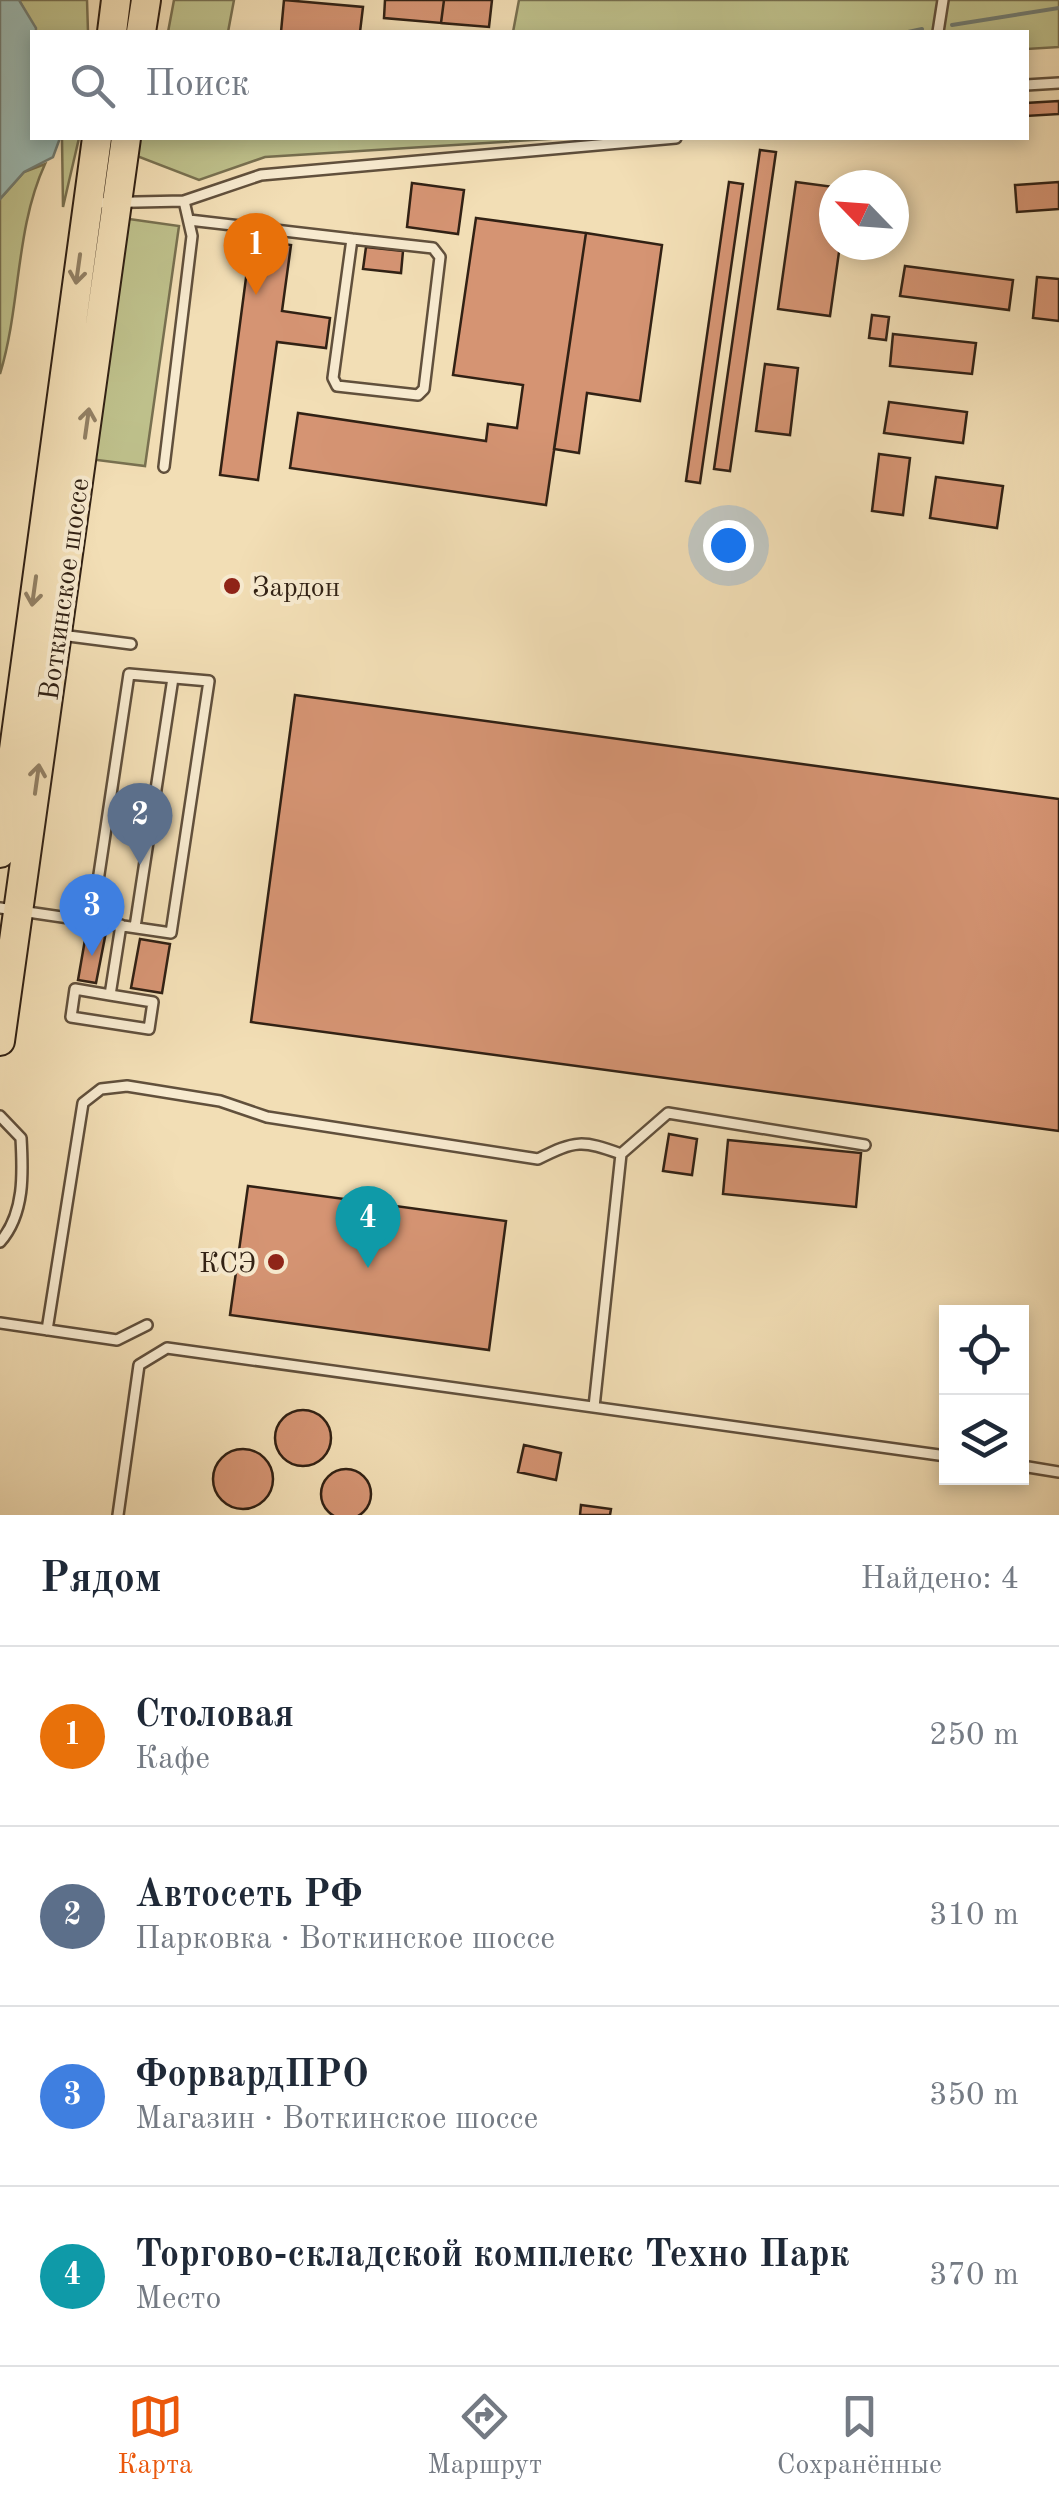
<!DOCTYPE html>
<html lang="ru">
<meta charset="utf-8">
<style>
:root{--surface:#fff;--page:#f6f6f7;--text:#1f2937;--muted:#747a83;--line:#e0e1e3;--accent:#ea580c}
body{margin:0;font-family:"Old Standard TT",serif;background:var(--page);color:var(--text)}
.controls{position:absolute;right:30px;bottom:30px;display:grid;overflow:hidden;border-radius:0px;box-shadow:0 5px 15px #0003}
.controls button{width:90px;height:90px;display:grid;place-items:center;padding:0;border:0;border-bottom:2px solid var(--line);background:var(--surface);color:var(--text);font:50px sans-serif}
.compass{position:absolute;left:819px;top:170px;width:90px;height:90px;border-radius:50%;background:var(--surface);box-shadow:0 5px 15px #0003;rotate:295deg}
.you{position:absolute;left:728px;top:545px;width:35px;height:35px;margin:-25px;border:8px solid #fff;border-radius:50%;background:#1a73e8;box-shadow:0 0 0 15px #1a73e833}
.badge{display:grid;place-items:center;width:65px;height:65px;border-radius:50%;background:var(--accent);color:#fff;font-size:32px;font-weight:700}
.pin{position:absolute;translate:-50% -82px;filter:drop-shadow(0 2px 5px #0008)}
.pin::after{content:'';position:absolute;top:52px;width:35px;height:30px;background:inherit;clip-path:polygon(0 0,100% 0,50% 100%)}
.list{margin:0;padding:0;list-style:none}
h2{display:flex;justify-content:space-between;align-items:center;height:130px;margin:0;padding:0 40px;font-size:42px}
h2 small{font-size:32px;font-weight:400;color:var(--muted)}
.list li{display:grid;grid-template-columns:65px 1fr auto;gap:30px;align-items:center;box-sizing:border-box;height:180px;padding:0 40px;border-top:2px solid var(--line)}
.list b{display:block;font-size:38px;white-space:nowrap}
.list p{margin:0;font-size:32px;white-space:nowrap;color:var(--muted)}
.list em{font-size:32px;font-style:normal;color:var(--muted)}
.icon{flex:none;width:55px;height:55px;fill:none;stroke:currentColor;stroke-width:2;stroke-linecap:round;stroke-linejoin:round}
.map{position:relative;flex:none;width:1059px;height:1515px;overflow:hidden}
.search{position:absolute;background:var(--surface);box-shadow:0 5px 15px #0003;left:30px;right:30px;top:30px;height:110px;display:flex;align-items:center;gap:25px;box-sizing:border-box;padding:0 35px;border-radius:0px;color:var(--muted);font-size:38px}
.sheet{height:850px;background:var(--surface)}
nav{display:flex;justify-content:space-around;align-items:center;box-sizing:border-box;height:140px;border-top:2px solid var(--line);background:var(--surface);font-size:28px;color:var(--muted)}
nav a{display:grid;justify-items:center;gap:5px}
nav .on{color:var(--accent)}
.map>svg:first-child{display:block}
.green{fill:#bec08b;stroke:#787050;stroke-width:2.5}
.water{fill:#9cbbb4;stroke:#717d74;stroke-width:2.5}
.lines{fill:none;stroke-linecap:round;stroke-linejoin:round}
.stream{stroke:#717d74;stroke-width:4}
.building{fill:#d59473;stroke:#312114;stroke-width:2.5}
.lane-casing{stroke:#61503c;stroke-width:14}
.primary-casing{stroke:#312114;stroke-width:32}
.lane{stroke:#f7eacf;stroke-width:9}
.primary{stroke:#f2deb5;stroke-width:28}
.oneway{stroke:#928064}
.poi-dot{fill:#8f2418;stroke:#f7eacf;stroke-width:4}
.labels{text-anchor:middle;stroke-width:8;stroke-linejoin:round;paint-order:stroke}
.poi-label{font-size:28px;fill:#312114;stroke:#f7eacf;text-anchor:start}
.street-label{font-size:28px;fill:#312114;stroke:#f7eacf}
</style>
<div class="map">
<svg width="1059" height="1515" viewBox="0 0 1059 1515">
<rect width="100%" height="100%" fill="#f2deb5"/>
<filter id="stains"><feTurbulence type="fractalNoise" baseFrequency=".002" numOctaves="4"/><feColorMatrix values="0 0 0 0 .2 0 0 0 0 .09 0 0 0 0 .02 0 0 0 .5 -.17"/></filter>
<radialGradient id="worn" r=".72"><stop offset=".6" stop-color="#630" stop-opacity="0"/><stop offset="1" stop-color="#630" stop-opacity=".3"/></radialGradient>
<!-- green -->
<path class="green" d="M 19,0 L 87,0 L 88,32 L 36,32 Z
M 174,0 L 234,0 L 228,32 L 168,32 Z
M 519,0 L 1059,0 L 1059,47 L 1027,49 L 1026,32 L 513,32 Z
M 62,138 L 79,138 L 63,207 Z
M 132,138 L 565,138 L 265,157 L 199,180 L 129,153 Z
M 45,164 C 15,229 21,305 0,374 L 0,199 L 24,172 Z
M 122,218 L 179,226 L 145,466 L 89,459 Z"/>
<!-- water -->
<path class="water" d="M 0,0 L 19,0 L 36,28 L 32,138 L 60,138 L 53,157 L 24,172 L 0,199 Z"/>
<g class="lines">
<!-- stream -->
<path class="stream" d="M 952,25 L 1059,8
M 908,32 L 922,29"/>
</g>
<!-- building -->
<path class="building" d="M 284,0 L 363,7 L 360,32 L 281,32 Z
M 385,0 L 444,0 L 441,23 L 384,18 Z
M 444,0 L 492,0 L 489,27 L 441,23 Z
M 1059,101 L 1059,114 L 1026,116 L 1026,103 Z
M 760,150 L 776,152 L 730,471 L 714,469 Z
M 729,182 L 743,184 L 700,483 L 686,481 Z
M 796,182 L 834,187 L 834,245 L 840,245 L 830,316 L 778,309 Z
M 1059,182 L 1059,209 L 1017,212 L 1015,185 Z
M 412,183 L 464,190 L 458,234 L 407,227 Z
M 476,218 L 586,233 L 546,505 L 290,468 L 298,413 L 486,441 L 488,424 L 517,428 L 523,385 L 453,375 Z
M 586,233 L 662,245 L 640,401 L 587,393 L 579,453 L 554,449 Z
M 251,240 L 291,245 L 282,311 L 330,318 L 326,348 L 277,342 L 258,480 L 220,475 Z
M 366,247 L 403,251 L 401,273 L 363,269 Z
M 905,266 L 1013,280 L 1009,310 L 900,296 Z
M 1037,277 L 1059,279 L 1059,321 L 1033,318 Z
M 872,315 L 889,317 L 886,340 L 869,338 Z
M 893,334 L 976,343 L 972,374 L 890,366 Z
M 765,364 L 798,368 L 790,435 L 756,431 Z
M 889,402 L 967,412 L 963,443 L 884,433 Z
M 879,454 L 910,458 L 903,515 L 872,511 Z
M 936,477 L 1003,486 L 997,528 L 930,518 Z
M 295,695 L 1059,799 L 1059,1131 L 251,1022 Z
M 87,928 L 106,932 L 96,983 L 78,980 Z
M 140,939 L 170,944 L 162,993 L 131,988 Z
M 669,1134 L 697,1139 L 692,1175 L 663,1171 Z
M 728,1140 L 861,1153 L 856,1207 L 723,1194 Z
M 248,1186 L 506,1221 L 489,1350 L 230,1315 Z
M275 1438a28 28 0 1 1 56 0a28 28 0 1 1-56 0Z
M 524,1445 L 561,1453 L 556,1480 L 518,1472 Z
M213 1479a30 30 0 1 1 60 0a30 30 0 1 1-60 0Z
M321 1494a25 25 0 1 1 50 0a25 25 0 1 1-50 0Z
M 581,1505 L 611,1509 L 610,1515 L 580,1515 Z"/>
<g class="lines">
<!-- lane casing -->
<g class="lane-casing">
<path id="lane" d="M 938,32 L 943,0
M 1026,85 L 1059,83
M 90,203 L 184,201 L 261,175 L 676,138
M 189,220 L 352,239 L 333,378 L 337,386 L 418,395 L 424,389 L 440,257 L 433,248 L 352,239
M 164,467 L 192,236 L 184,201
M 61,635 L 131,644
M 0,908 L 171,933 L 209,681 L 129,674 L 92,921
M 135,927 L 173,678
M 110,995 L 75,989 L 71,1017 L 149,1029 L 153,1002 L 110,995 L 121,925
M 0,1116 L 21,1138 C 23,1172 25,1214 0,1242
M 0,1323 L 117,1340 L 147,1325
M 47,1330 L 83,1103 L 101,1089 L 127,1086 L 220,1101 L 267,1117 L 538,1159 C 576,1140 582,1140 621,1154
M 594,1407 L 621,1154 L 668,1113 L 865,1145
M 1022,1466 L 1059,1472
M 118,1515 L 139,1365 L 167,1348 L 946,1456"/>
</g>
<!-- primary casing -->
<g class="primary-casing">
<path id="primary" d="M 112,32 L 116,0
M 141,32 L 146,0
M 0,853 L 97,138
M 0,1041 L 126,138"/>
</g>
<!-- lane -->
<use href="#lane" class="lane"/>
<!-- primary -->
<use href="#primary" class="primary"/>
</g>
<!-- one-way arrows -->
<defs><path id="oneway-shaft" d="M-6 0H5M1.5-3L5.5 0L1.5 3" fill="none" stroke-width="1.6" stroke-linecap="round" stroke-linejoin="round" transform="scale(2.5)"/></defs>
<g class="oneway">
<use href="#oneway-shaft" transform="translate(78 269) rotate(98)"/>
<use href="#oneway-shaft" transform="translate(87 423) rotate(-82)"/>
<use href="#oneway-shaft" transform="translate(34 591) rotate(98)"/>
<use href="#oneway-shaft" transform="translate(37 779) rotate(-82)"/>
</g>
<!-- markers -->
<g class="poi-dot">
<circle cx="232" cy="586" r="10"/>
<circle cx="276" cy="1262" r="10"/>
</g>
<g class="labels">
<!-- poi labels -->
<g class="poi-label">
<text x="252" y="596">Зардон</text>
<text x="256" y="1272" text-anchor="end">КСЭ</text>
</g>
<!-- street labels -->
<g class="street-label">
<text transform="translate(63 589) rotate(-82)" y="10">Воткинское шоссе</text>
</g>
</g>
<rect width="100%" height="100%" filter="url(#stains)"/>
<rect width="100%" height="100%" fill="url(#worn)"/>
</svg>
<div class="controls">
<button><svg class="icon" aria-label="locate" viewBox="0 0 24 24"><circle cx="12" cy="12" r="6"/><path d="M12 2v4M12 18v4M2 12h4M18 12h4"/></svg></button>
<button><svg class="icon" aria-label="layers" viewBox="0 0 24 24"><path d="M12 4l9 5-9 5-9-5zM3 14l9 5 9-5"/></svg></button>
</div>
<svg class="compass" viewBox="-18 -18 36 36"><path d="M0-13l5 13h-10z" fill="#e53935"/><path d="M0 13l5-13h-10z" fill="#747a83"/></svg>
<div class="you"></div>
<div class="pin badge" style="left:256px;top:295px;background:#e8710a">1</div>
<div class="pin badge" style="left:140px;top:865px;background:#5c6f8a">2</div>
<div class="pin badge" style="left:92px;top:956px;background:#3f7fe0">3</div>
<div class="pin badge" style="left:368px;top:1268px;background:#0f9aa8">4</div>
<div class="search"><svg class="icon" aria-label="search" viewBox="0 0 24 24"><circle cx="10" cy="10" r="6"/><path d="M15 15l6 6"/></svg>Поиск</div>
</div>
<section class="sheet">
<h2>Рядом<small>Найдено: 4</small></h2>
<ul class="list">
<li><span class="badge" style="background:#e8710a">1</span><div><b>Столовая</b><p>Кафе</p></div><em>250 m</em></li>
<li><span class="badge" style="background:#5c6f8a">2</span><div><b>Автосеть РФ</b><p>Парковка · Воткинское шоссе</p></div><em>310 m</em></li>
<li><span class="badge" style="background:#3f7fe0">3</span><div><b>ФорвардПРО</b><p>Магазин · Воткинское шоссе</p></div><em>350 m</em></li>
<li><span class="badge" style="background:#0f9aa8">4</span><div><b>Торгово-складской комплекс Техно Парк</b><p>Место</p></div><em>370 m</em></li>
</ul>
</section>
<nav>
<a class="on"><svg class="icon" aria-label="map" viewBox="0 0 24 24"><path d="M3 6l6-2 6 2 6-2v14l-6 2-6-2-6 2zM9 4v14M15 6v14"/></svg>Карта</a>
<a><svg class="icon" aria-label="directions" viewBox="0 0 24 24"><path d="M12 3l9 9-9 9-9-9zM9 14v-3h6M13 9l2 2-2 2"/></svg>Маршрут</a>
<a><svg class="icon" aria-label="saved" viewBox="0 0 24 24"><path d="M7 4h10v16l-5-4-5 4z"/></svg>Сохранённые</a>
</nav>
